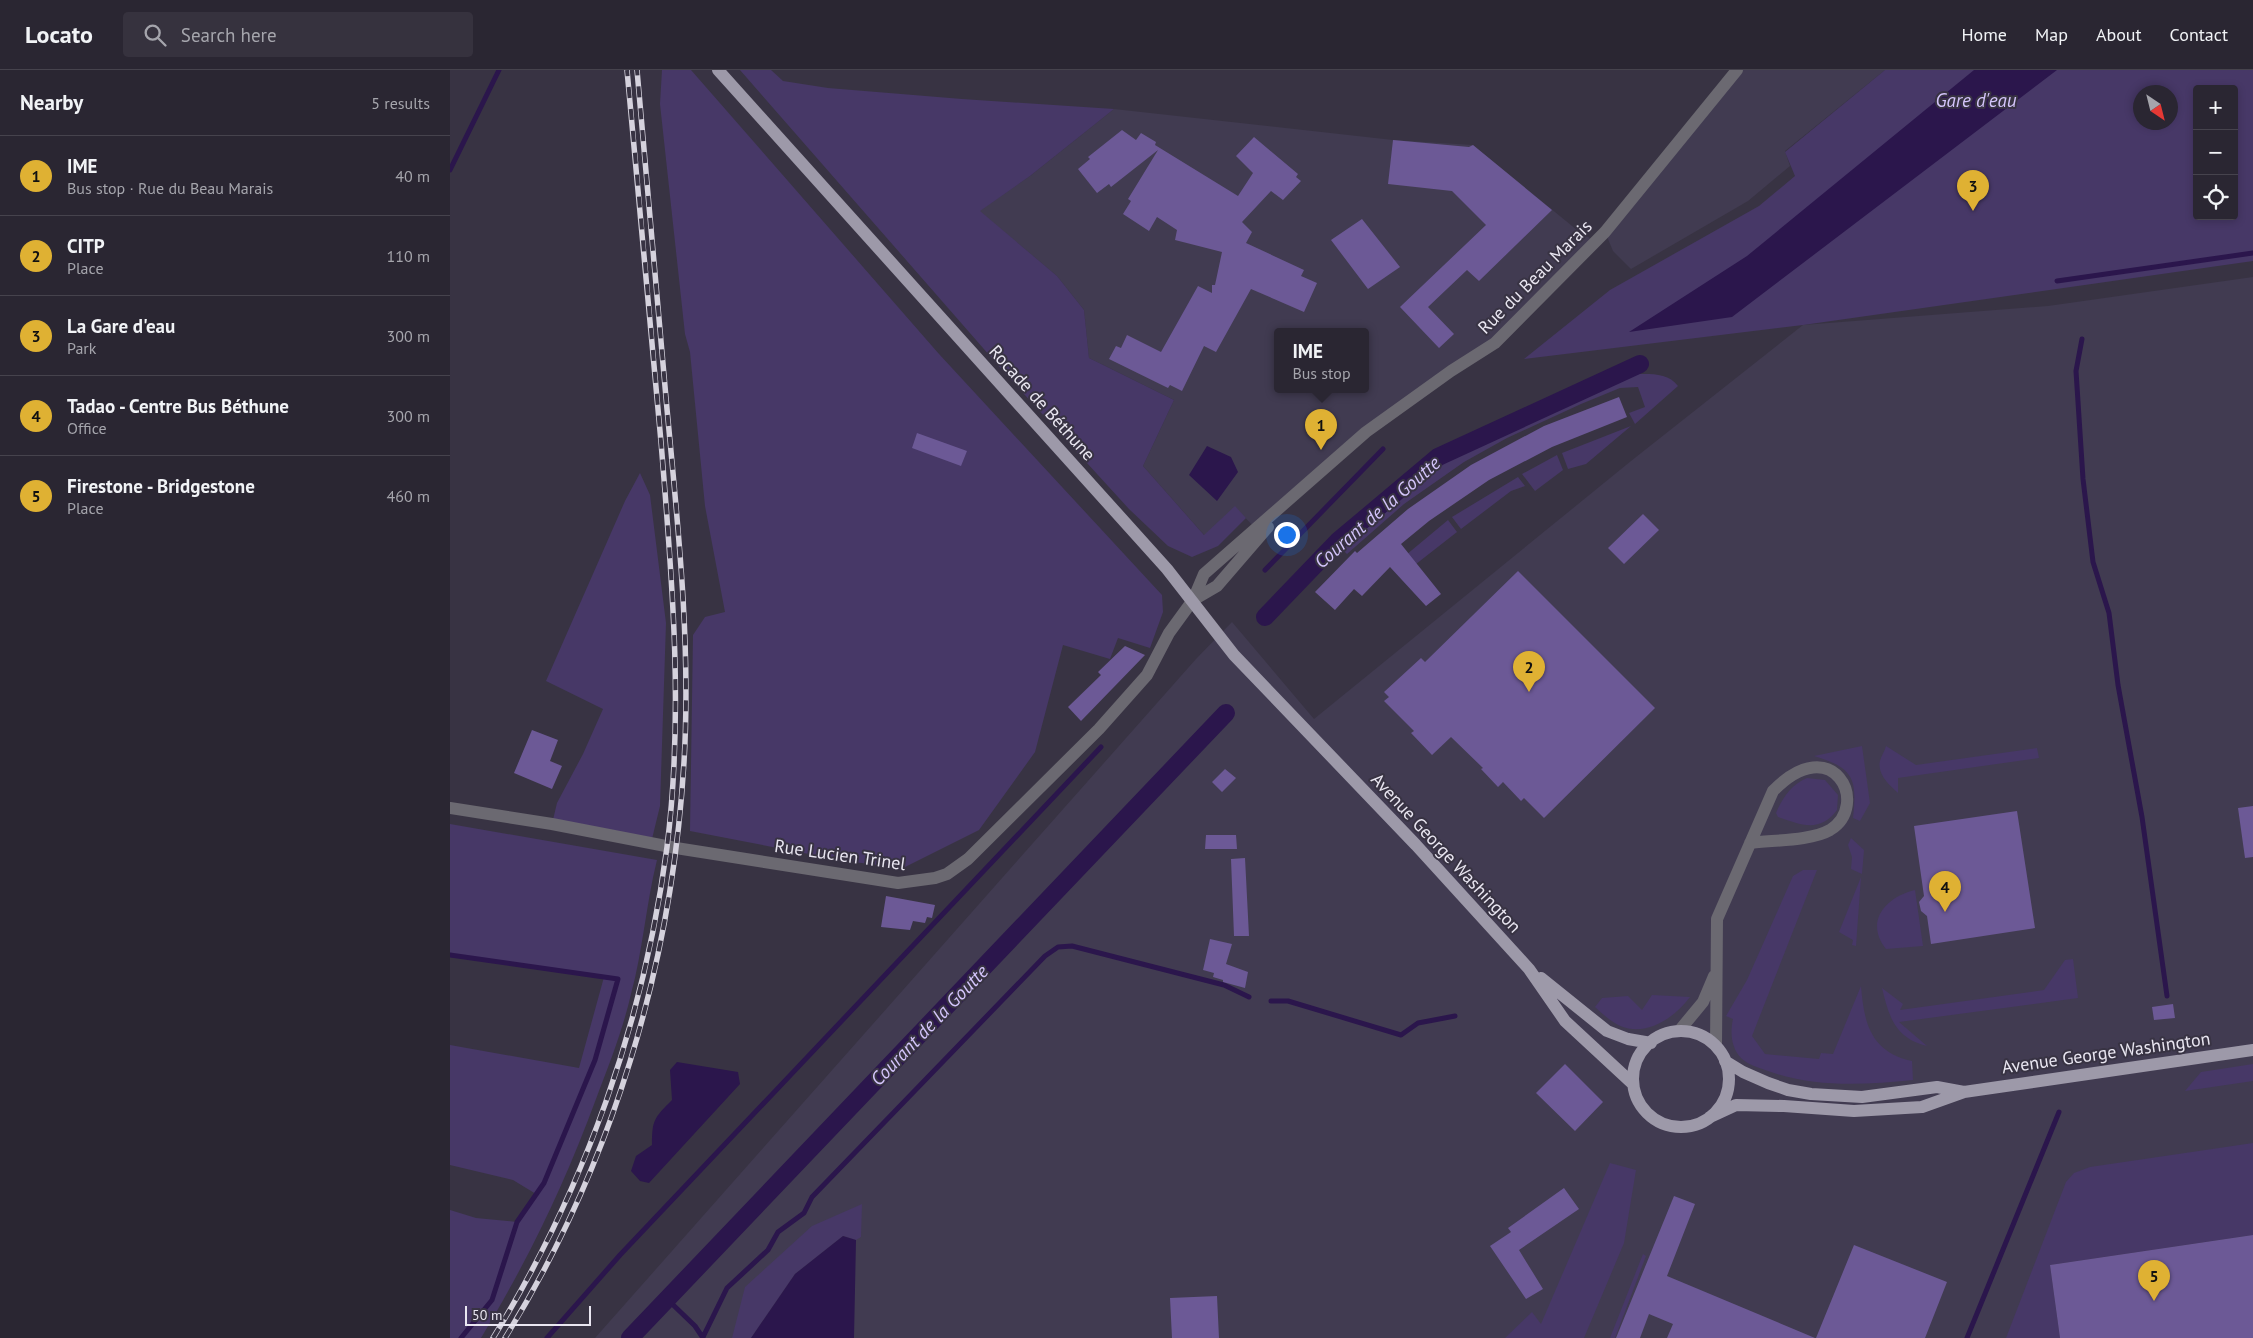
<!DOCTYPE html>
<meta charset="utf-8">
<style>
:root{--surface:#2a2632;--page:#36323e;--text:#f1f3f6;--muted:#a5a5ac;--line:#46434d;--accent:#dfb133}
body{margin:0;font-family:"PT Sans",sans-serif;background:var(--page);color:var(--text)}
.controls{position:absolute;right:15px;top:15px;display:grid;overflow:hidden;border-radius:5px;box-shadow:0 2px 8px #0003}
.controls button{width:45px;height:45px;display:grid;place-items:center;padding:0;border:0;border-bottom:1px solid var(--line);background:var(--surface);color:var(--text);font:25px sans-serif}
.compass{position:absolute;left:1683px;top:15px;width:45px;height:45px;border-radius:50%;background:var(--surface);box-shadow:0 2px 8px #0003;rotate:145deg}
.scale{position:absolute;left:15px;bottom:12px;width:126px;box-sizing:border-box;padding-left:5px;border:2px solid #e9e6f1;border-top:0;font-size:14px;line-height:18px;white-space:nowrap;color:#e9e6f1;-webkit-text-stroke:4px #383343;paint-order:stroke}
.you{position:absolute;left:836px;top:464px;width:18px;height:18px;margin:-12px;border:4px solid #fff;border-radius:50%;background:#1a73e8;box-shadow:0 0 0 8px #1a73e833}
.badge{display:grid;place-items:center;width:32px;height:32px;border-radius:50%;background:var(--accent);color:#111;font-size:16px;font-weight:700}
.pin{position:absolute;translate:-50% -41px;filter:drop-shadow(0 1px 2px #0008)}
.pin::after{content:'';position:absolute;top:26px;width:18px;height:15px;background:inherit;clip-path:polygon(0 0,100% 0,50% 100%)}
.popup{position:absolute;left:824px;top:258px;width:95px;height:65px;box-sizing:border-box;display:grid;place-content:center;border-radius:5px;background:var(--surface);filter:drop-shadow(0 1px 4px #0005);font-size:16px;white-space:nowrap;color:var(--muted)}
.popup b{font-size:19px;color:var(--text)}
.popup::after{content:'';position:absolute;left:50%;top:100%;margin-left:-10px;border:10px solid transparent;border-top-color:var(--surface)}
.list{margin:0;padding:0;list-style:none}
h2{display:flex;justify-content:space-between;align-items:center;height:65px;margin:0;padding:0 20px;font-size:21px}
h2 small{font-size:16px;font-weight:400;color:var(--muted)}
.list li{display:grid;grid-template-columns:32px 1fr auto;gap:15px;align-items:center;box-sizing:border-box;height:80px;padding:0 20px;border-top:1px solid var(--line)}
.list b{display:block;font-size:19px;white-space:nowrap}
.list p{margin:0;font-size:16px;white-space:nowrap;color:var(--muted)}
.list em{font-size:16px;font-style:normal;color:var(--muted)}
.icon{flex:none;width:28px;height:28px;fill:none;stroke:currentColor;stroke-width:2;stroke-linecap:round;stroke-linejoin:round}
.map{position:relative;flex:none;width:1803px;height:1268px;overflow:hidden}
header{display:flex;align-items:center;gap:30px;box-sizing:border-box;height:70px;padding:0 25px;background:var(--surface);border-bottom:1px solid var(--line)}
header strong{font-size:24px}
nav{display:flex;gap:28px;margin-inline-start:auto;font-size:18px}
.search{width:350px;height:45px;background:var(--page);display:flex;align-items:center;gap:12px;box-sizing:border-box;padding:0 18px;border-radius:5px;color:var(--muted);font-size:19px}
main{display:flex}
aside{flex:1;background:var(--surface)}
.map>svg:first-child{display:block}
.built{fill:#413b51;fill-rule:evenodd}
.green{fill:#473867;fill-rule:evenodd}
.water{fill:#2b164c}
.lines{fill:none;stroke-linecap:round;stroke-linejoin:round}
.stream{stroke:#2b164c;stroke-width:5}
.canal{stroke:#2b164c;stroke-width:18}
.building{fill:#6c5996}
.minor{stroke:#6b6971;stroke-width:12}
.tertiary{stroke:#6b6971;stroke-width:12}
.primary{stroke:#9d99a9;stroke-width:12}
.rail-casing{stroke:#d5d2dd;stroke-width:5.5}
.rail{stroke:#383343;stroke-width:4;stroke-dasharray:11;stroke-linecap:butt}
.labels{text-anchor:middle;stroke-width:4;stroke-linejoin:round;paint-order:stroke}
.street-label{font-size:18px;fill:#e9e6f1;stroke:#383343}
.water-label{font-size:19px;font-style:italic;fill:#d4c5fb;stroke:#383343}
</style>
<header>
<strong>Locato</strong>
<div class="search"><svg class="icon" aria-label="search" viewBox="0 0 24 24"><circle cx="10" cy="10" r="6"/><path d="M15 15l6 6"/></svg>Search here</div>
<nav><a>Home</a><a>Map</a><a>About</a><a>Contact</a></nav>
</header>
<main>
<aside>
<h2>Nearby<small>5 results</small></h2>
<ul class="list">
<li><span class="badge">1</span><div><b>IME</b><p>Bus stop · Rue du Beau Marais</p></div><em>40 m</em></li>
<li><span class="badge">2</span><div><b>CITP</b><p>Place</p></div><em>110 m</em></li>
<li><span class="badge">3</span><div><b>La Gare d'eau</b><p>Park</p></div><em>300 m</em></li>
<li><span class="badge">4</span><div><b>Tadao - Centre Bus Béthune</b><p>Office</p></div><em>300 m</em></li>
<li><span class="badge">5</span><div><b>Firestone - Bridgestone</b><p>Place</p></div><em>460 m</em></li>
</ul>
</aside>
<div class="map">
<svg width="1803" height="1268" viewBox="0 0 1803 1268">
<rect width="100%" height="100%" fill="#383343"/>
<!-- built -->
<path class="built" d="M 1287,0 L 1435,0 L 1335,81 L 1340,96 L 1298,131 L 1181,199 L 1163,181 L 1155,162 Z
M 664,39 L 943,70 L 1023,75 L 1127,160 L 1146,172 L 1068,250 L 952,336 L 806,459 L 785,437 L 755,466 L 693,396 L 724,330 L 639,288 L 634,240 L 607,206 L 529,141 L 580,106 ZM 827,261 L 915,261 L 915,319 L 827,319 Z
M 1803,207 L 1803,1268 L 145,1268 L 746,589 L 782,552 L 864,649 L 1181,391 L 1353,255 L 1598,236 Z"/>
<!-- green -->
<path class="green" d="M 212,0 L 241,0 L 489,284 L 712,525 L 713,542 L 700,578 L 668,568 L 660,589 L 613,575 L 585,682 L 529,760 L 453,798 L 395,791 L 240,761 L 243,565 L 255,547 L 275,542 L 255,436 L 240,282 L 235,264 L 210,34 Z
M 290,0 L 321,0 L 333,11 L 378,18 L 512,29 L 664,39 L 580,106 L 530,141 L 607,206 L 634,240 L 639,288 L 724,330 L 693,396 L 754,465 L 785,436 L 796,448 L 768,476 L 742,487 L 718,476 L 679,439 L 554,302 Z
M 1435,0 L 1803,0 L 1803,191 L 1353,255 L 1074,289 L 1160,220 L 1309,136 L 1345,106 L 1335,82 ZM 1747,19 L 1784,19 L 1784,146 L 1747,146 ZM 1690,22 L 1720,22 L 1720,52 L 1690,52 Z
M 1183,304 C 1199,304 1218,302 1228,316 L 1185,354 L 1179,343 L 1195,337 L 1188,317 L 1170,318 L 1131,334 L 1057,368 L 1014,392 L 954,434 L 897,484 L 891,478 L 970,410 L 1013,381 L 1093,341 L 1165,309 Z
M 1181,356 L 1136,394 L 1118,399 L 1112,383 Z
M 1107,385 L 1113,400 L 1085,421 L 1072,404 Z
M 190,403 L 200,425 L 216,553 L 210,736 L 201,773 L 102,754 L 107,733 L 133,684 L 153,639 L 96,611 L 175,431 Z
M 1068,407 L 1075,416 L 1061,421 L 1011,459 L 1002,447 Z
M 998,450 L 1007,462 L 952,505 L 944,495 Z
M 1412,676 L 1420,733 L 1410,751 L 1403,748 C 1407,710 1405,698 1364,686 Z
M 1436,676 L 1466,695 L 1587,678 L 1589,688 L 1448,708 L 1448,723 C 1439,715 1427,704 1430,691 C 1431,686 1435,681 1436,676 Z
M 1357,708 L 1375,710 L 1388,725 L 1387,740 C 1370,763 1351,755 1328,747 L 1326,743 C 1333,727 1341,715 1357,708 Z
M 0,754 L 207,790 C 196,834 193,880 181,924 C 173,959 159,995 146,1029 C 114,1116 79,1188 31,1268 L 0,1268 L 0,1140 L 26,1148 L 67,1152 L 86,1124 L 63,1110 L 0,1095 L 0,975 L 129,998 L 154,907 L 0,885 Z
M 1401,768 L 1414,780 L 1412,804 L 1401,799 L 1402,787 L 1398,775 Z
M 1353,800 L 1367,800 L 1302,966 L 1315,984 L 1369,989 L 1371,983 L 1383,984 L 1411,916 C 1414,954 1421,982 1462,991 L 1463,1010 C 1412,1015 1364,1018 1315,1000 C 1307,997 1297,994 1291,988 C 1281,978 1280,962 1283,949 L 1276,946 L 1297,910 L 1343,806 Z
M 1411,807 L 1406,876 L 1402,875 L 1403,870 L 1389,862 Z
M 1465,820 L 1473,876 L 1436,879 C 1414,851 1436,827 1465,820 Z
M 1623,889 L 1628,928 L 1449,952 L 1477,976 C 1445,968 1439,947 1432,918 L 1453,934 L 1450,940 L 1594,920 L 1615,890 Z
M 1202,925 L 1240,927 C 1226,946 1199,966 1173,957 C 1162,953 1154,945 1145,937 L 1152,928 L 1178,926 L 1192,940 Z
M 1803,994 L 1803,1011 L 1735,1021 L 1751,1002 Z
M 1803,1073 L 1803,1165 L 1600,1195 L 1610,1268 L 1556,1268 L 1616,1112 L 1624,1103 L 1640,1097 Z
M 1160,1093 L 1186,1100 L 1174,1173 L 1134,1268 L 1055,1268 L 1082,1242 L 1091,1254 Z
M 412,1134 L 411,1167 L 406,1170 L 393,1166 L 345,1204 L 301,1268 L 282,1268 L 295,1217 L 362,1156 Z
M 1193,1184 L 1196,1186 L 1165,1268 L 1160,1268 Z"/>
<!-- water -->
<path class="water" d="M 1524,0 L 1607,0 L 1282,247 L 1179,262 L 1297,186 Z
M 757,376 L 781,387 L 788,402 L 767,431 L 739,405 Z
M 227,992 L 288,1002 L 290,1014 L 199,1113 L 190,1111 L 181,1101 L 186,1086 L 202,1075 C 202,1050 204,1048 222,1030 L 220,1000 Z
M 393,1166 L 406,1170 L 404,1268 L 301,1268 L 345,1204 Z"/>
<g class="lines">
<!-- stream -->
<path class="stream" d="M 0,100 L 49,0
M 1607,211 L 1803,183
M 1632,269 L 1626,301 L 1633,409 L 1643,492 L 1659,543 L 1668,615 L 1692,747 L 1717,926
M 815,500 L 933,379
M 0,885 L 168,909 L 145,990 L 94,1113 L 67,1152 L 42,1230 L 11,1268
M 821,931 L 838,931 L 951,965 L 968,953 L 1005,946
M 217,1229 L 245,1256 L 253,1268
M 253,1267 L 277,1218 L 318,1180 L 328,1162 L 354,1143 L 362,1127 L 595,886 L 608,877 L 622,876 L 774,915 L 799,927
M 97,1268 L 170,1185 L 651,677
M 1517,1268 L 1609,1042"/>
<!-- canal -->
<path class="canal" d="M 815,547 L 888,471 L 988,387 L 1190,294
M 180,1268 L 776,643"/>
</g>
<!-- building -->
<path class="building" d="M 672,60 L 686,70 L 691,63 L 706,72 L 705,75 L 788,126 L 803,103 L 786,86 L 804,67 L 848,104 L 846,107 L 851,111 L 833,130 L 821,121 L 792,152 L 802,162 L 796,173 L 854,200 L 851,206 L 867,213 L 854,242 L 801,219 L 766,282 L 754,276 L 732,321 L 720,315 L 718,318 L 659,289 L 666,276 L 671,278 L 677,265 L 711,282 L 748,216 L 762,223 L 762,215 L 765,215 L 772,182 L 725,170 L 727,160 L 707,147 L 699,161 L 673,144 L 681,131 L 678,129 L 708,80 L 661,117 L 659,114 L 647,123 L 628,99 L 640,89 L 638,87 Z
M 943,70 L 1019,77 L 1023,75 L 1102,140 L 1029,211 L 1017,200 L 978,237 L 1004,264 L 989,278 L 950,237 L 1036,155 L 1002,121 L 938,114 Z
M 912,149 L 950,197 L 918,219 L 881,170 Z
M 1169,327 L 1177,347 L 1102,377 L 1039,410 L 979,451 L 951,474 L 991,524 L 976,536 L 940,497 L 912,526 L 904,519 L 885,540 L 865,522 L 905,481 L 907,483 L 958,439 L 1021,395 L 1094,356 Z
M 467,363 L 517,381 L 511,396 L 462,378 Z
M 1193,444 L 1209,460 L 1174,494 L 1158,478 Z
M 1068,501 L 1205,638 L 1094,748 L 1074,728 L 1071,731 L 1053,712 L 1048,717 L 1031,699 L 1033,698 L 1001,667 L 982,685 L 961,663 L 964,661 L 934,631 L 939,627 L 934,622 L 971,588 L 975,592 Z
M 675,576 L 695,585 L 631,651 L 618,637 L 651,605 L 648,602 Z
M 82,660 L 108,670 L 100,691 L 112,696 L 102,719 L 64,703 Z
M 775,699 L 786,708 L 772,722 L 762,712 Z
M 1803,736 L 1803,787 L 1795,788 L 1788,738 Z
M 1567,741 L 1585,858 L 1481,874 L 1477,846 L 1471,841 L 1469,832 L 1474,826 L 1464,756 Z
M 756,765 L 786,765 L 787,779 L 755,779 Z
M 795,788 L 799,866 L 784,866 L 781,789 Z
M 436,826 L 485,835 L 482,848 L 477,847 L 475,853 L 463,851 L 460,860 L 431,857 Z
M 760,869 L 782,874 L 776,894 L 798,902 L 795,918 L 773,912 L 773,910 L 763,907 L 764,903 L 753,900 Z
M 1723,934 L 1725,948 L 1704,950 L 1702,937 Z
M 1115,994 L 1153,1032 L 1125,1061 L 1086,1023 Z
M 1114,1118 L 1129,1139 L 1069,1180 L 1093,1219 L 1076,1229 L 1040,1176 L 1061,1162 L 1058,1158 Z
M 1224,1126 L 1245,1134 L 1217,1206 L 1365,1268 L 1217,1268 L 1223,1254 L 1199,1244 L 1190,1268 L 1166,1268 Z
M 1803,1165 L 1803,1268 L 1610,1268 L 1600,1195 Z
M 1404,1175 L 1497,1212 L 1475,1268 L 1366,1268 Z
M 767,1226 L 769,1268 L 722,1268 L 720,1228 Z"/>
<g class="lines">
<!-- minor -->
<path class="minor" d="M 1229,961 L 1253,932 L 1264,906
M 1266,976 L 1267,849 L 1323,721 C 1383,659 1421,735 1380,760 C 1361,771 1323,770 1300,773"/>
<!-- tertiary -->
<path class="tertiary" d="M 743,530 L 767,516 L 818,457
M 0,738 L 102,754 L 226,778 L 448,813 L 485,808 L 497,804 L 518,789 L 649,659 L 697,605 L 719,563 L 743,530 L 754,504 L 916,362 L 1001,301 L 1045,273 L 1155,162 L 1287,0"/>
<!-- primary -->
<path class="primary" d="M 268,0 L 717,499 L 784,585 L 966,775 L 1079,899 L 1115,951 L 1183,1014
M 1091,908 L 1157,961 L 1178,969 L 1201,973
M1183 1009a48 48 0 1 1 96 0a48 48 0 1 1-96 0Z
M 1275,991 L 1293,1002 L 1318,1013 L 1338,1020 L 1361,1024 L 1412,1027 L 1487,1017 L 1514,1022
M 1260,1047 L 1286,1035 L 1334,1036 L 1404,1041 L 1472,1037 L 1514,1022 L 1803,980"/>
<!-- rail casing -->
<g class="rail-casing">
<path id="rail" d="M 43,1268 C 135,1119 194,951 217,777 C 234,642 222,507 211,372 C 200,248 189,124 177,0
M 55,1268 C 162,1095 222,895 234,692 C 241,575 228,456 217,339 C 207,226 197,113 187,0"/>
</g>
<!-- rail -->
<use href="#rail" class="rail"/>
</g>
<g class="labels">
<!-- street labels -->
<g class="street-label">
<text transform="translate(1085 207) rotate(-45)" y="6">Rue du Beau Marais</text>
<text transform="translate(592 333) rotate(48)" y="6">Rocade de Béthune</text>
<text transform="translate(996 783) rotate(47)" y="6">Avenue George Washington</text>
<text transform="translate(390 785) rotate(8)" y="6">Rue Lucien Trinel</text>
<text transform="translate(1656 983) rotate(-8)" y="6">Avenue George Washington</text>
</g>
<!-- water labels -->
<g class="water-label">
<text x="1526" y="37">Gare d'eau</text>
<text transform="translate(927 442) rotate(-41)" y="7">Courant de la Goutte</text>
<text transform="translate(479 955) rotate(-46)" y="7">Courant de la Goutte</text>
</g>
</g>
</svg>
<div class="controls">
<button>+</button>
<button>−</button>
<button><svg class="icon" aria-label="locate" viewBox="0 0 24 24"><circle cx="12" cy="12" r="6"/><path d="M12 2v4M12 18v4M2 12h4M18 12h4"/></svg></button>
</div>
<svg class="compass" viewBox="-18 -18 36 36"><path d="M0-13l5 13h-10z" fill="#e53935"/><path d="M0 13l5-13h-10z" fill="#a5a5ac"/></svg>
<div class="scale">50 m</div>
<div class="you"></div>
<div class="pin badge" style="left:871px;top:380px">1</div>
<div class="popup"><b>IME</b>Bus stop</div>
<div class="pin badge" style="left:1079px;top:622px">2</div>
<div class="pin badge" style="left:1523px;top:141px">3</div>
<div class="pin badge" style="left:1495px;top:842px">4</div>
<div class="pin badge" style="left:1704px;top:1231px">5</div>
</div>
</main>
